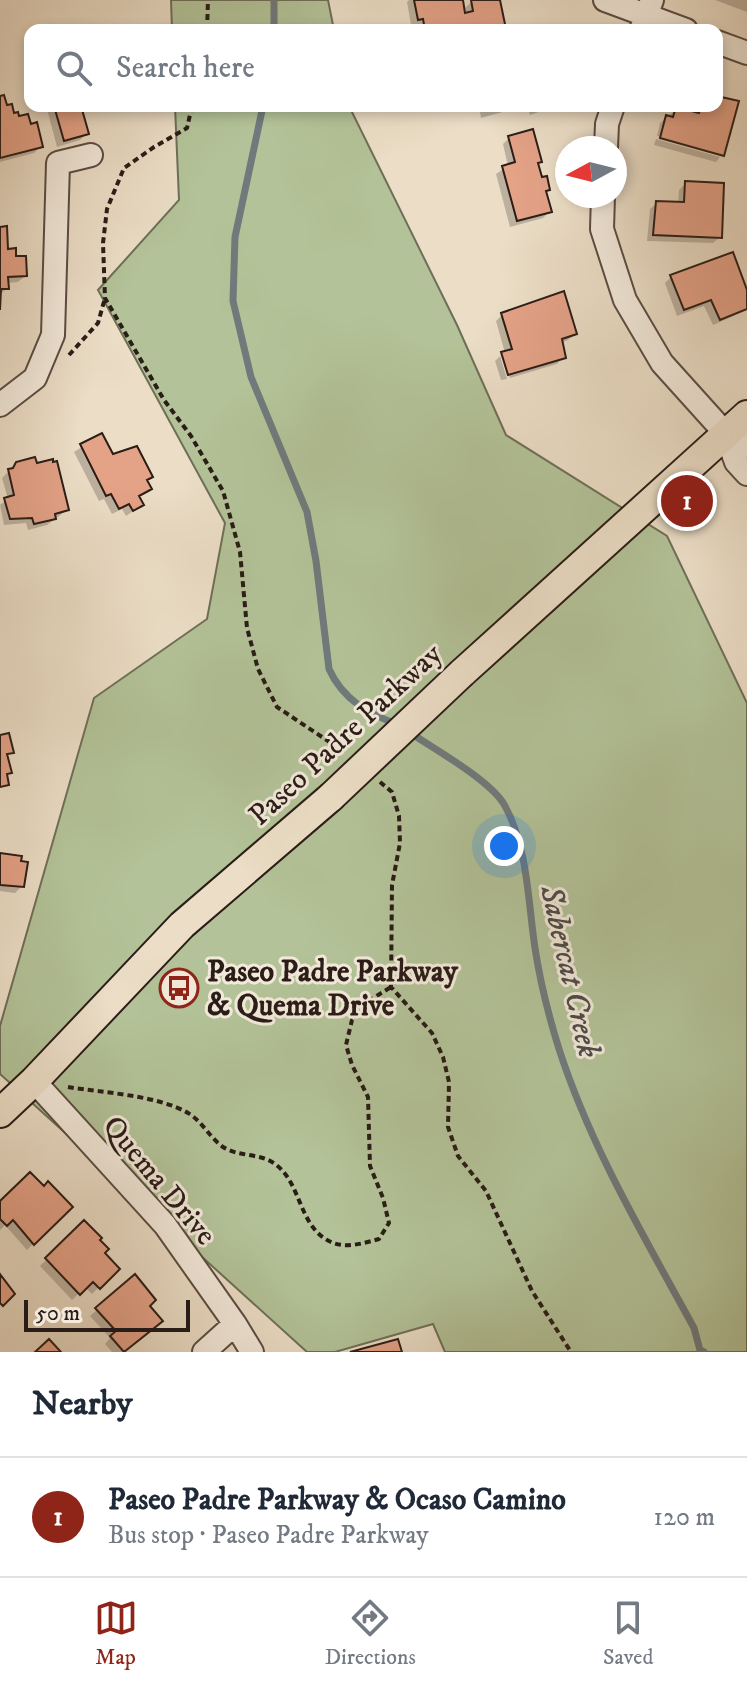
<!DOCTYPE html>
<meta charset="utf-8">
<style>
:root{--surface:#fff;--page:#f2f2f3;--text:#1f2937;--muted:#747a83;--line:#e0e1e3;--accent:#8f2418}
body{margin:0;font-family:"IM FELL DW Pica",serif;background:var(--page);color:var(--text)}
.compass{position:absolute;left:555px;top:136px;width:72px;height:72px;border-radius:50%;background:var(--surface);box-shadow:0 4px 12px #0003;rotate:263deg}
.scale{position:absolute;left:24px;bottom:20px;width:166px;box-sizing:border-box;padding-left:8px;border:4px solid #2a1c17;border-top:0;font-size:22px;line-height:28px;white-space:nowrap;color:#2a1c17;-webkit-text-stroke:6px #f2e9da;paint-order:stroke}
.you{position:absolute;left:504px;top:846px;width:28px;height:28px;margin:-20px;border:6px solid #fff;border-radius:50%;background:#1a73e8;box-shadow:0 0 0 12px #1a73e833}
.badge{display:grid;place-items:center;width:52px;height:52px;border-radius:50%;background:var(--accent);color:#fff;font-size:26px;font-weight:700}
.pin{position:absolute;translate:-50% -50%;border:4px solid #fff;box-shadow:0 2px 8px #0006}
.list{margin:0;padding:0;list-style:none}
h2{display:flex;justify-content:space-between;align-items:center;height:104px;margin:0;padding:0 32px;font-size:34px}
h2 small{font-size:26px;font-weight:400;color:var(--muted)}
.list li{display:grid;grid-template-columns:52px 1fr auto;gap:24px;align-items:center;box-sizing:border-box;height:120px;padding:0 32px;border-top:2px solid var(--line)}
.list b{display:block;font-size:30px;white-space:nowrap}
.list p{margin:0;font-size:26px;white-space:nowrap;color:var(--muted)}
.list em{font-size:26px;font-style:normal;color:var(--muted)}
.icon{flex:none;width:44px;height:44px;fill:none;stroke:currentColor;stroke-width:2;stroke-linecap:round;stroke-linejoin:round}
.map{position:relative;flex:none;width:747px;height:1352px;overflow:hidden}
.search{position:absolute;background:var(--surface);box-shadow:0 4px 12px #0003;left:24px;right:24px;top:24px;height:88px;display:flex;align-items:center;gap:20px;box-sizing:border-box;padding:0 28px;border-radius:16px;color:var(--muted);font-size:30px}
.sheet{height:224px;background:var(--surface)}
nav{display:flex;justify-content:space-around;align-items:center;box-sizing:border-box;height:112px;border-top:2px solid var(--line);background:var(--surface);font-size:22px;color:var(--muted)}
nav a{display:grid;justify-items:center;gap:4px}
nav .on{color:var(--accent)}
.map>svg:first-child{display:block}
.green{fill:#b3c298;stroke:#6e6f58;stroke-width:2}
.shadow{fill:#0003}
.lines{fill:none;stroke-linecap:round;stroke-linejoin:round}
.stream{stroke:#707a7c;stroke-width:7}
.building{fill:#e4a287;stroke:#2a1c17;stroke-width:2}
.minor-casing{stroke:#5a4c43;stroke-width:26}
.major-casing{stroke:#2a1c17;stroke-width:32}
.path{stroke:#2a1c17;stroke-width:4;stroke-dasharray:6 4;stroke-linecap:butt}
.minor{stroke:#f2e9da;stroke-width:22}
.major{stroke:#ebddc6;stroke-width:28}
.major-bridge-casing{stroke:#2a1c17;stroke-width:32;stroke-linecap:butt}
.major-bridge{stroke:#ebddc6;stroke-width:28}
.labels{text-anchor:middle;stroke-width:6;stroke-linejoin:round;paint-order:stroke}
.street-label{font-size:30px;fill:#2a1c17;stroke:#f2e9da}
.poi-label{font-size:30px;font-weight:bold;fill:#2a1c17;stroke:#f2e9da;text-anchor:start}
.water-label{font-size:32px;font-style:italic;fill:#4d4b4a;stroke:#f2e9da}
</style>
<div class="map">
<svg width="747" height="1352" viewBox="0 0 747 1352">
<rect width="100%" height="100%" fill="#ebddc6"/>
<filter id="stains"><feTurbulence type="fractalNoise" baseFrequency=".0025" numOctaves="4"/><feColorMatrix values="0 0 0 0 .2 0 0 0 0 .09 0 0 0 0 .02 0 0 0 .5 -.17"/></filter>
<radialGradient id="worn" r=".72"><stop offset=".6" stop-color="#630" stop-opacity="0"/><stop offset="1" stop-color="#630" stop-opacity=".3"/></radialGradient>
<!-- green -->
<path class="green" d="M 171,0 L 328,0 L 334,30 L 172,30 Z
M 175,106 L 349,106 L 457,325 L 506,435 L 667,536 L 747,703 L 747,1352 L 445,1352 L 433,1324 L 335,1352 L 307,1352 L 0,1074 L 0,1026 L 94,698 L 207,619 L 225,523 L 98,290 L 179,200 Z"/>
<!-- shadow -->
<path class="shadow" d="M 409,0 L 460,0 L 462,11 L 472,1 L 498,0 L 504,28 L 502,30 L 417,30 L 416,24 L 411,25 L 407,2 Z
M 715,0 L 747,0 L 747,12 Z
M 0,98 L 41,146 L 34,153 L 0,162 Z
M 717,98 L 722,155 L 721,156 L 721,153 L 657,136 L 660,123 L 677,109 L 695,114 L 697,106 L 717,106 Z
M 49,106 L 85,106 L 79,108 L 86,134 L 80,140 L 57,147 L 47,109 Z
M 99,106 L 116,106 L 101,112 Z
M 479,106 L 525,106 L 481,118 Z
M 527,106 L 556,106 L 530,115 Z
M 509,138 L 540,161 L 537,165 L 541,180 L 548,190 L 545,193 L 550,211 L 543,218 L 510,227 L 496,174 L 508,166 L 503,144 Z
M 656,139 L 720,157 L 716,162 L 654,145 Z
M 686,183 L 720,237 L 713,243 L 647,241 L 650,209 L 657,203 L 678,204 L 679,190 Z
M 0,229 L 6,251 L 25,276 L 18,282 L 7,283 L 7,288 L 0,295 Z
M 671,277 L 747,296 L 747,310 L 713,325 L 704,306 L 677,316 L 665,283 Z
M 502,315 L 575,334 L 568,340 L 561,343 L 563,357 L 557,364 L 510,378 L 504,355 L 500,355 L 505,353 L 496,321 Z
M 500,356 L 507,379 L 501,380 L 495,361 Z
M 101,435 L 112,457 L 151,477 L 146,482 L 150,489 L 138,498 L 142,505 L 126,516 L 122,509 L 112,514 L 104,499 L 99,501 L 74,452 Z
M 17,463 L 67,510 L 47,525 L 28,530 L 26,523 L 4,525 L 0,505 L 8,499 L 2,478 Z
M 0,855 L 22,886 L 15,893 L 0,891 Z
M 44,1189 L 70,1207 L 27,1250 L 5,1225 L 0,1230 L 0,1204 Z
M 84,1222 L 102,1253 L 117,1269 L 92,1294 L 85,1287 L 72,1300 L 40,1266 Z
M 135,1277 L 148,1306 L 154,1327 L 124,1352 L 112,1352 L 105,1344 L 110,1338 L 90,1316 Z"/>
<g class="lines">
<!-- stream -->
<path class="stream" d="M 274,0 L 274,30
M 263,106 L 235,237 L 233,301 L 251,377 L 307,512 L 316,561 L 329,669 C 343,700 369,714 399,725
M 409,732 C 434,749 492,781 505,806 C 528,848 528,902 535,948 C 540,981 549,1017 559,1049 C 591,1148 645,1238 694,1328 L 700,1350 L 704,1352"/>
</g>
<!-- building -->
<path class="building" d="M 414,0 L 463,0 L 465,13 L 473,11 L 471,0 L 500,0 L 506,29 L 425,30 L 423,19 L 418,20 Z
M 4,95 L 7,105 L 12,104 L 14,113 L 18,112 L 19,116 L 28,114 L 31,124 L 37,122 L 43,147 L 0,158 L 0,96 Z
M 717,96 L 739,101 L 724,156 L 660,138 L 666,115 L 673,117 L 676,107 L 699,113 L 701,106 L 717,106 Z
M 54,106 L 81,106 L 89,134 L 64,141 Z
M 533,129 L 542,162 L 538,163 L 542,177 L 547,176 L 550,190 L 546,191 L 552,212 L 517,221 L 502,166 L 515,162 L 508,136 Z
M 685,181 L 724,183 L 722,238 L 653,235 L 656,201 L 684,202 Z
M 7,226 L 8,249 L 16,248 L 16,256 L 26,256 L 27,276 L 8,277 L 9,289 L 1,289 L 0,310 L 0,227 Z
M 733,252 L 747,290 L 747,309 L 720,320 L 711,300 L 684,310 L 670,275 Z
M 564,291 L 577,334 L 562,339 L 566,358 L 508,375 L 501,352 L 512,349 L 501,313 Z
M 102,433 L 113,454 L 137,446 L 153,477 L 147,480 L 152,489 L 139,496 L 144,505 L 133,511 L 129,504 L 119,509 L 111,494 L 106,496 L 80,444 Z
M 35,457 L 37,463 L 53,459 L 53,462 L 57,461 L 69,510 L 55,514 L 56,519 L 34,524 L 32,518 L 10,519 L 4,498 L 14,495 L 8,469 L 13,468 L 16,462 Z
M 9,733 L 14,753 L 7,754 L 12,773 L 7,774 L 9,785 L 0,787 L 0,735 Z
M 0,853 L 22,856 L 21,861 L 28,862 L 24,887 L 0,885 Z
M 30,1172 L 44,1186 L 48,1181 L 73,1207 L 34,1245 L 13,1220 L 7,1226 L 0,1219 L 0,1201 Z
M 84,1220 L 102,1238 L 100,1240 L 109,1249 L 105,1253 L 120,1269 L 100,1289 L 93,1282 L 80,1295 L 45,1258 Z
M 0,1274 L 15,1294 L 3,1306 L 0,1303 Z
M 135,1274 L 156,1300 L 150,1306 L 163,1321 L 124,1352 L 110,1336 L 116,1331 L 95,1308 Z
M 49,1339 L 61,1352 L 35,1352 Z
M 398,1339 L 402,1352 L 350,1352 Z"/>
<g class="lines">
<!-- minor casing -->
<g class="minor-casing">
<path id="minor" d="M 605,0 L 686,30
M 641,30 L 652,0
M 717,42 L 747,53
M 606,148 L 607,124 L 613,106
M 603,196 L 602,229 L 625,300 L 662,363 L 726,434 L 747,446
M 0,405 L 35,378 L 53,335 L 58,163 L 91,155
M 726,434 L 736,462 L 747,474
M 34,1081 L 165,1225 L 235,1324 L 252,1352
M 204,1352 L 235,1324"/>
</g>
<!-- major casing -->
<g class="major-casing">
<path id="major" d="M 462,673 L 747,415
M 0,1113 L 34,1081 L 182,925 L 331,797"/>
</g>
<!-- path -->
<path class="path" d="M 207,30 L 208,0
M 192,106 L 187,128 L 154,147 L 124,168 L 107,209 L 103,243 L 105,298 L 164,400 L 191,436 L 223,491 L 240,552 L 247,628 L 258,669 L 277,707 L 343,751
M 69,355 L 98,323 L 105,298
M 380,782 L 392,792 L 399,816 L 400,843 L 392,885 L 391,987 L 432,1033 L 443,1057 L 449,1082 L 448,1127 L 458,1156 L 486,1191 L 532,1291 L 571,1352
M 68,1087 C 104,1093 157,1095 188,1113 C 202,1121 210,1138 223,1147 C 238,1157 261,1153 275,1164 C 302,1183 298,1227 331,1242 C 346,1249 364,1243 379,1239 L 389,1223 L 383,1198 L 370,1166 L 368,1097 L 352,1065 L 346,1045 L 352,1020 L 367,1002 L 391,987"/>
<!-- minor -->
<use href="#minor" class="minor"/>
<!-- major -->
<use href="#major" class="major"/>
<!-- major-bridge casing -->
<g class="major-bridge-casing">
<path id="major-bridge" d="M 331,797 L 462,673"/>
</g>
<!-- major-bridge -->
<use href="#major-bridge" class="major-bridge"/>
</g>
<!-- icons -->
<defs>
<g id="bus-ring" transform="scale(2)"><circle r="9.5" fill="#f2e9da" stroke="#8f2418" stroke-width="1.5"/><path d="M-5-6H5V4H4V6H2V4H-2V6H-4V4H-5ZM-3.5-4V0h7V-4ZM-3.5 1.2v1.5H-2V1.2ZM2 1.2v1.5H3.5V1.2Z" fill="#8f2418"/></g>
</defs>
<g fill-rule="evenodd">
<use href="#bus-ring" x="179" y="988"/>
</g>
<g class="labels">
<!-- street labels -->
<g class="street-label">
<text transform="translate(345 734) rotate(-43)" y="10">Paseo Padre Parkway</text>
<text transform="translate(160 1180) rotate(50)" y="10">Quema Drive</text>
</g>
<!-- poi labels -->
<g class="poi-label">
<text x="207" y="981">Paseo Padre Parkway<tspan x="207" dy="34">&amp; Quema Drive</tspan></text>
</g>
<!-- water labels -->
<g class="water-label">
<text transform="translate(571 971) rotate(77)" y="11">Sabercat Creek</text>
</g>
</g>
<rect width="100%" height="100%" filter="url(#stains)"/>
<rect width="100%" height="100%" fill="url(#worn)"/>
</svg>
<svg class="compass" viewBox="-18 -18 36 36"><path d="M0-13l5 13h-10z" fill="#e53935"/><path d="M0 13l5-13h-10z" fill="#747a83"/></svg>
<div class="scale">50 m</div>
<div class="you"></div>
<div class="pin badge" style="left:687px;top:501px">1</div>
<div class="search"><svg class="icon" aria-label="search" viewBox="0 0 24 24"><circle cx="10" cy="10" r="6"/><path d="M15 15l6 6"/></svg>Search here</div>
</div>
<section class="sheet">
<h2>Nearby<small></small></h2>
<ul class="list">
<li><span class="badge">1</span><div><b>Paseo Padre Parkway &amp; Ocaso Camino</b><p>Bus stop · Paseo Padre Parkway</p></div><em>120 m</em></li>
</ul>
</section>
<nav>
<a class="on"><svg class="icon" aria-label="map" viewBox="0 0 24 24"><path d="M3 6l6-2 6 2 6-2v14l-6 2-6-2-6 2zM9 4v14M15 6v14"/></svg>Map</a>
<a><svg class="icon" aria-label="directions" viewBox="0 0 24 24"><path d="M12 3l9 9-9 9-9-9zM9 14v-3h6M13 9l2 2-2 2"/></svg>Directions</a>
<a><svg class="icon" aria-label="saved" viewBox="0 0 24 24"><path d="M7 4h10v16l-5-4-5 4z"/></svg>Saved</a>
</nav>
